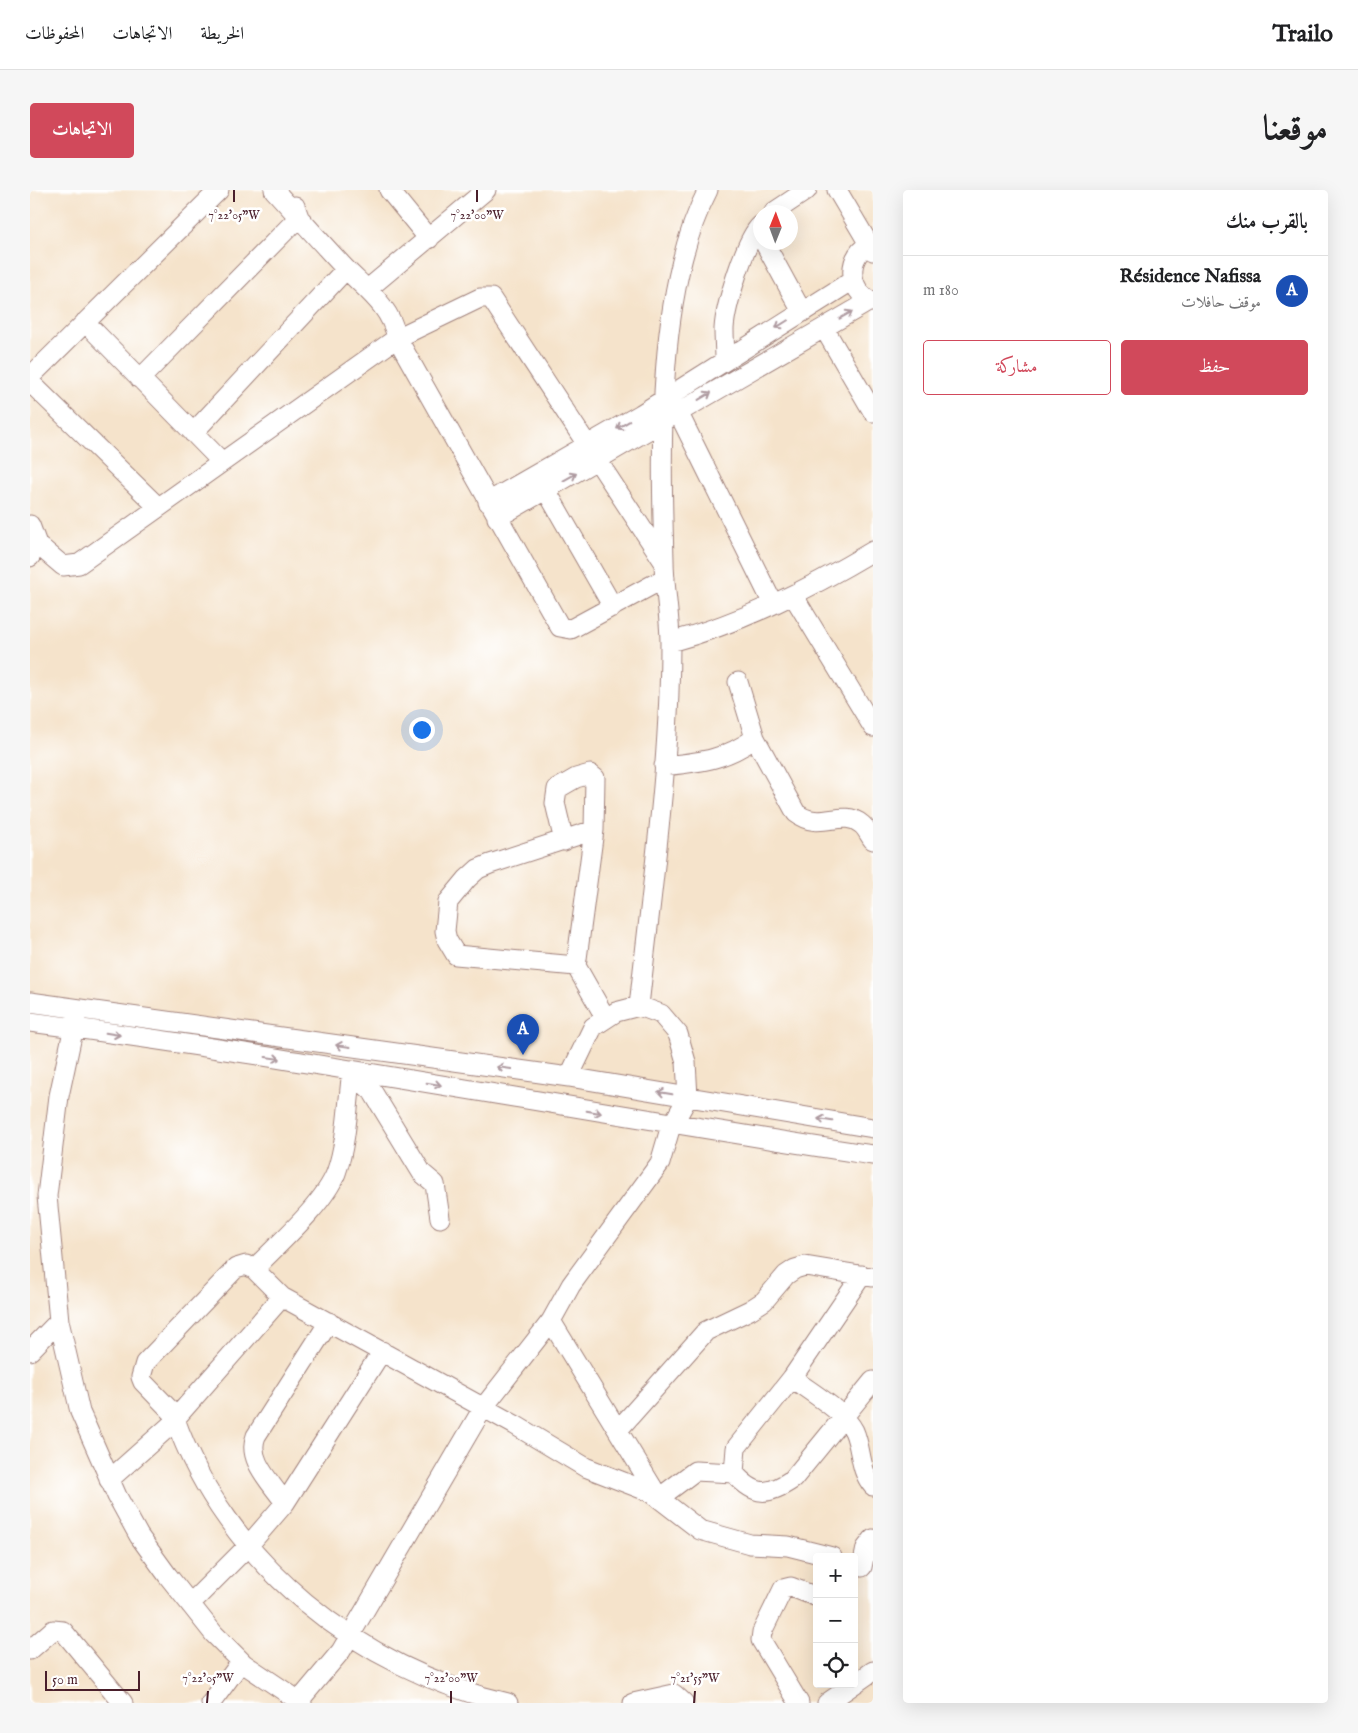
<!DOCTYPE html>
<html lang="ar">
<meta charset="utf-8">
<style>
:root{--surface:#fff;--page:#f6f6f6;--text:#202124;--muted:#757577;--line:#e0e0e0;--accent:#d1495b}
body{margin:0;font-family:"IM FELL English",Amiri,serif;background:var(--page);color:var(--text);direction:rtl}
.controls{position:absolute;right:15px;bottom:15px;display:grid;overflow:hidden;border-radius:5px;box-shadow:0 5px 20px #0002}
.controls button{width:45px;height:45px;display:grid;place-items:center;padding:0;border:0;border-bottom:1px solid var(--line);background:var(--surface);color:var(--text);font:25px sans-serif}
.compass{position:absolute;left:723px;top:15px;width:45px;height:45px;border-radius:50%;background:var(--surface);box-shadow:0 5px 20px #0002;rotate:1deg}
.scale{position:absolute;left:15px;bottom:12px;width:95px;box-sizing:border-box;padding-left:5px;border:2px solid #4a1f2b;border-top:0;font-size:14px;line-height:18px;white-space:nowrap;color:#4a1f2b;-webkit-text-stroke:4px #fff;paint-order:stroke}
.you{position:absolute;left:391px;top:539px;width:18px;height:18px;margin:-12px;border:4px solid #fff;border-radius:50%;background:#1a73e8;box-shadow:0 0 0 8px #1a73e833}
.badge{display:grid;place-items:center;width:32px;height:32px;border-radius:50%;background:var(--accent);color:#fff;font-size:16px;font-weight:700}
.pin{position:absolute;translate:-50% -41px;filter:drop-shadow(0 1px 2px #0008)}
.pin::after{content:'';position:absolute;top:26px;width:18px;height:15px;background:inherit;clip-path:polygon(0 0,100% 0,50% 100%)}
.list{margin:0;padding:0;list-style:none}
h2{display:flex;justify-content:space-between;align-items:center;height:65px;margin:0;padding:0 20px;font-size:21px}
h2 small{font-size:16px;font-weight:400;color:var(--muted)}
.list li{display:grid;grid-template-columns:32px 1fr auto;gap:15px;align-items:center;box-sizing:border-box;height:70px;padding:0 20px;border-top:1px solid var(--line)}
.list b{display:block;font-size:19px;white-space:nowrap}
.list p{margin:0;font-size:16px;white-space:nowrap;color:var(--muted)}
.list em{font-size:16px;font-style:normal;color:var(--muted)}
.actions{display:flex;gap:10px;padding:15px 20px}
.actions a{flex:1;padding:11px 0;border:1px solid var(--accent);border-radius:5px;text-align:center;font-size:18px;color:var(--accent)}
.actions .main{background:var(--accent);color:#fff}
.icon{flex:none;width:28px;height:28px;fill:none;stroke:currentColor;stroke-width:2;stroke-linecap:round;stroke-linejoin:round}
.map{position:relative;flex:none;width:843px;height:1513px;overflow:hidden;direction:ltr;border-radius:5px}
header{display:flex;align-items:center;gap:30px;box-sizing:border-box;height:70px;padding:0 25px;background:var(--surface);border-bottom:1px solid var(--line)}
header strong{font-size:24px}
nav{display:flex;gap:28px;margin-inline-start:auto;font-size:18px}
.intro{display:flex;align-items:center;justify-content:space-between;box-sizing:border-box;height:120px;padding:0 30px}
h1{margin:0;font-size:35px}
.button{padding:12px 22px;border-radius:5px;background:var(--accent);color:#fff;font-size:18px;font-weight:700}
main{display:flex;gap:30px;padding:0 30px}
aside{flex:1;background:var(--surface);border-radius:5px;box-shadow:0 5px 20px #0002}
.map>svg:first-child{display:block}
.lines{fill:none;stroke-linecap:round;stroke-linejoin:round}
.minor-casing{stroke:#a0817b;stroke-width:21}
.minor{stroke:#fff;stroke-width:19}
.oneway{stroke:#ae9aa0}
.ticks{fill:none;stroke:#4a1f2b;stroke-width:2}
.ticks-label{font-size:12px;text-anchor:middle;fill:#4a1f2b;stroke:#fff;stroke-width:5;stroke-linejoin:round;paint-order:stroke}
</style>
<header>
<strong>Trailo</strong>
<nav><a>الخريطة</a><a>الاتجاهات</a><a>المحفوظات</a></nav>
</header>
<div class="intro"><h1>موقعنا</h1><a class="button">الاتجاهات</a></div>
<main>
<aside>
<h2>بالقرب منك<small></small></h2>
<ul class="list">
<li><span class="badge" style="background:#1a4fb4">A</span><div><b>Résidence Nafissa</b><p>موقف حافلات</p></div><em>180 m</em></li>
</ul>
<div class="actions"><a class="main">حفظ</a><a>مشاركة</a></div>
</aside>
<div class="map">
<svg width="843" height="1513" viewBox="0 0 843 1513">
<rect width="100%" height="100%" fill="#fff"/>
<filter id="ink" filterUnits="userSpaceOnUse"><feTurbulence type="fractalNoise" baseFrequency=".02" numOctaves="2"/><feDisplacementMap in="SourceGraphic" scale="10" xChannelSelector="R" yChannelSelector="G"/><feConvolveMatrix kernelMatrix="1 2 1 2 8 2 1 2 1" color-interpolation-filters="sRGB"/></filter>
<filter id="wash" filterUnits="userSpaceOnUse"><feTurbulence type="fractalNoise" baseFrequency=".0096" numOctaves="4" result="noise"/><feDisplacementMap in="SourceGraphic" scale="20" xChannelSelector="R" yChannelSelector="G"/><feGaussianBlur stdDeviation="1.12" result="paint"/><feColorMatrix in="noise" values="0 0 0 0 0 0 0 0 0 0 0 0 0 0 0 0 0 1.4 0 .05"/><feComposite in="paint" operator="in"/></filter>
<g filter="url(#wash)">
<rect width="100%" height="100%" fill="#f5e3cb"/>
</g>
<g filter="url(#ink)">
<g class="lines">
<!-- minor casing -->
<g class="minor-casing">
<path id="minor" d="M 359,0 L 399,49
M 807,0 L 843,61
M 744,22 L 777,0
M 734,52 L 772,122
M 843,53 C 815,63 817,102 843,112
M 339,98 L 456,0
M 55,132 L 192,272
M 794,138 L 843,222
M 695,170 C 695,160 694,150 694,139 C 695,118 715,49 731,35
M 0,187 L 189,0
M 110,189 L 269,27 L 265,16
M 0,192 L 128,317
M 648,222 L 743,414
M 163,243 L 316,79
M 516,300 L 583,417
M 458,312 L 611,224 L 823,90
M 467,328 L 840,111
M 0,335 L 7,354 L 0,367
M 7,354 L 33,376 L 49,374 L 367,148 C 360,115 336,100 315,78 C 291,53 268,26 244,0
M 634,372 L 461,108 L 450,108 L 367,148 L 530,437 L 541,439 L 635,388
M 763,405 L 843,537
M 640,452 C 712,433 779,399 843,361
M 708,492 L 725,548 L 766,623 C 790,642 812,618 831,634 C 836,637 839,645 843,650
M 634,576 C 671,572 695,570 725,548
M 534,651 L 525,613 L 527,599 L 546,588 L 560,584 L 565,588 L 564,640 L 546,776 L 575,827
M 546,776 L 426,765 L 417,750 L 415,741 L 418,712 L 437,689 L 448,679 L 460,674 L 564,640
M 0,812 L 539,887 L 843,938
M 609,816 C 622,696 640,574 640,453 C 640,425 634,398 634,370 C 631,259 626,100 678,0
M 46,827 L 29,906 L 17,1006 L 29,1131 L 50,1222 L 87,1306 L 109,1346 L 138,1386 L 184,1444 L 214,1474 L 272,1513
M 0,832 C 282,869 562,923 843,965
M 321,887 L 334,894 L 342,901 L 392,983 L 405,994 L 410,1028
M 224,1079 C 248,1054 294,1014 306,983 C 317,953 318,911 322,880
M 832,1085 L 762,1188 L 706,1258 L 704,1283 C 725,1307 738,1306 763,1289 L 843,1191
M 252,1107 L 145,1229 C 196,1373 331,1480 478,1513
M 521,1131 L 629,1308
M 0,1161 L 29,1131
M 762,1188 C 780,1202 814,1221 824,1241 C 832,1259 829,1280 843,1296
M 588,1240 L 676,1141 L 720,1120 L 734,1111 L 756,1085 L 765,1079 L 775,1076 L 842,1087
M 79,1290 L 143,1233 L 145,1229 L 143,1223 L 113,1192 L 111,1187 L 115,1173 L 206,1078 L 216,1075 L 224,1079 L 252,1107 L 485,1235 L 555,1277 L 622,1303 L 670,1340 L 720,1354 L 758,1356 L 802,1367
M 629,1308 L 665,1281 L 704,1283
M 255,1313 C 242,1293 216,1270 226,1246 L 299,1132
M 832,1377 L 836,1358 L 843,1349
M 160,1414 L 218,1356 L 255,1313 L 352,1161
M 0,1460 L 23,1440 L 33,1441 L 93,1513
M 269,1511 L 311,1461 L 453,1218 L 521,1131 L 541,1095 L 630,973 L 640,939 L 658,907 L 656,872 L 648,844 L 631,824 L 609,816 L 586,822 L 563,837 L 539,887
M 181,1513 L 211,1472
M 603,1513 L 644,1504 L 654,1513
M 769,1513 L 731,1450 L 732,1442 L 753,1399 L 761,1397 L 787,1407
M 797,1513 L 843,1481"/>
</g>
<!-- minor -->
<use href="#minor" class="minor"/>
</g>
<!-- one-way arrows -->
<defs><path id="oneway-shaft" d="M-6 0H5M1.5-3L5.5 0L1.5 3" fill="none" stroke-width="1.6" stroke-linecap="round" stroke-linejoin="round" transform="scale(1.25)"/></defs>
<g class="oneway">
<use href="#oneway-shaft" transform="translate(816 125) rotate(-30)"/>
<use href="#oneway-shaft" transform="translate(752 134) rotate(148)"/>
<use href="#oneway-shaft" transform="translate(675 206) rotate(-31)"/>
<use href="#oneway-shaft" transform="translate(593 235) rotate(149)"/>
<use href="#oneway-shaft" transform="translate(540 287) rotate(-29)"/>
<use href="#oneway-shaft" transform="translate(83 844) rotate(9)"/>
<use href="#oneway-shaft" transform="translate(313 856) rotate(-172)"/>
<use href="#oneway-shaft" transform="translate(243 868) rotate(8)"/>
<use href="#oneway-shaft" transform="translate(474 878) rotate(-172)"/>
<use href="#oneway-shaft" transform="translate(404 894) rotate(10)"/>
<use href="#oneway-shaft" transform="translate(635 903) rotate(-170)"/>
<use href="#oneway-shaft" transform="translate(564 922) rotate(10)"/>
<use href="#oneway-shaft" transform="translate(795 930) rotate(-171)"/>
</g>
</g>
<!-- ticks -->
<path class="ticks" d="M 204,12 L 204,0M 447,12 L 447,0M 177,1513 L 178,1501M 421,1513 L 421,1501M 664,1513 L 665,1501"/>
<g class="ticks-label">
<text x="204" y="29">7°22'05"W</text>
<text x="447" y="29">7°22'00"W</text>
<text x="178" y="1492">7°22'05"W</text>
<text x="421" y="1492">7°22'00"W</text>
<text x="665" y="1492">7°21'55"W</text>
</g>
</svg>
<div class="controls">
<button>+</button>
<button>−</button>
<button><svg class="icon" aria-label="locate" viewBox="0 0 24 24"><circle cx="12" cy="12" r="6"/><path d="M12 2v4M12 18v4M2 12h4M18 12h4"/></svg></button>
</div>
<svg class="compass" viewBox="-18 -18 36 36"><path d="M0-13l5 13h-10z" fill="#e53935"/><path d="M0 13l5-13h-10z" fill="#757577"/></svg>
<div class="scale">50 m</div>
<div class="you"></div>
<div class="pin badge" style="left:493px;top:865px;background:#1a4fb4">A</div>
</div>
</main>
